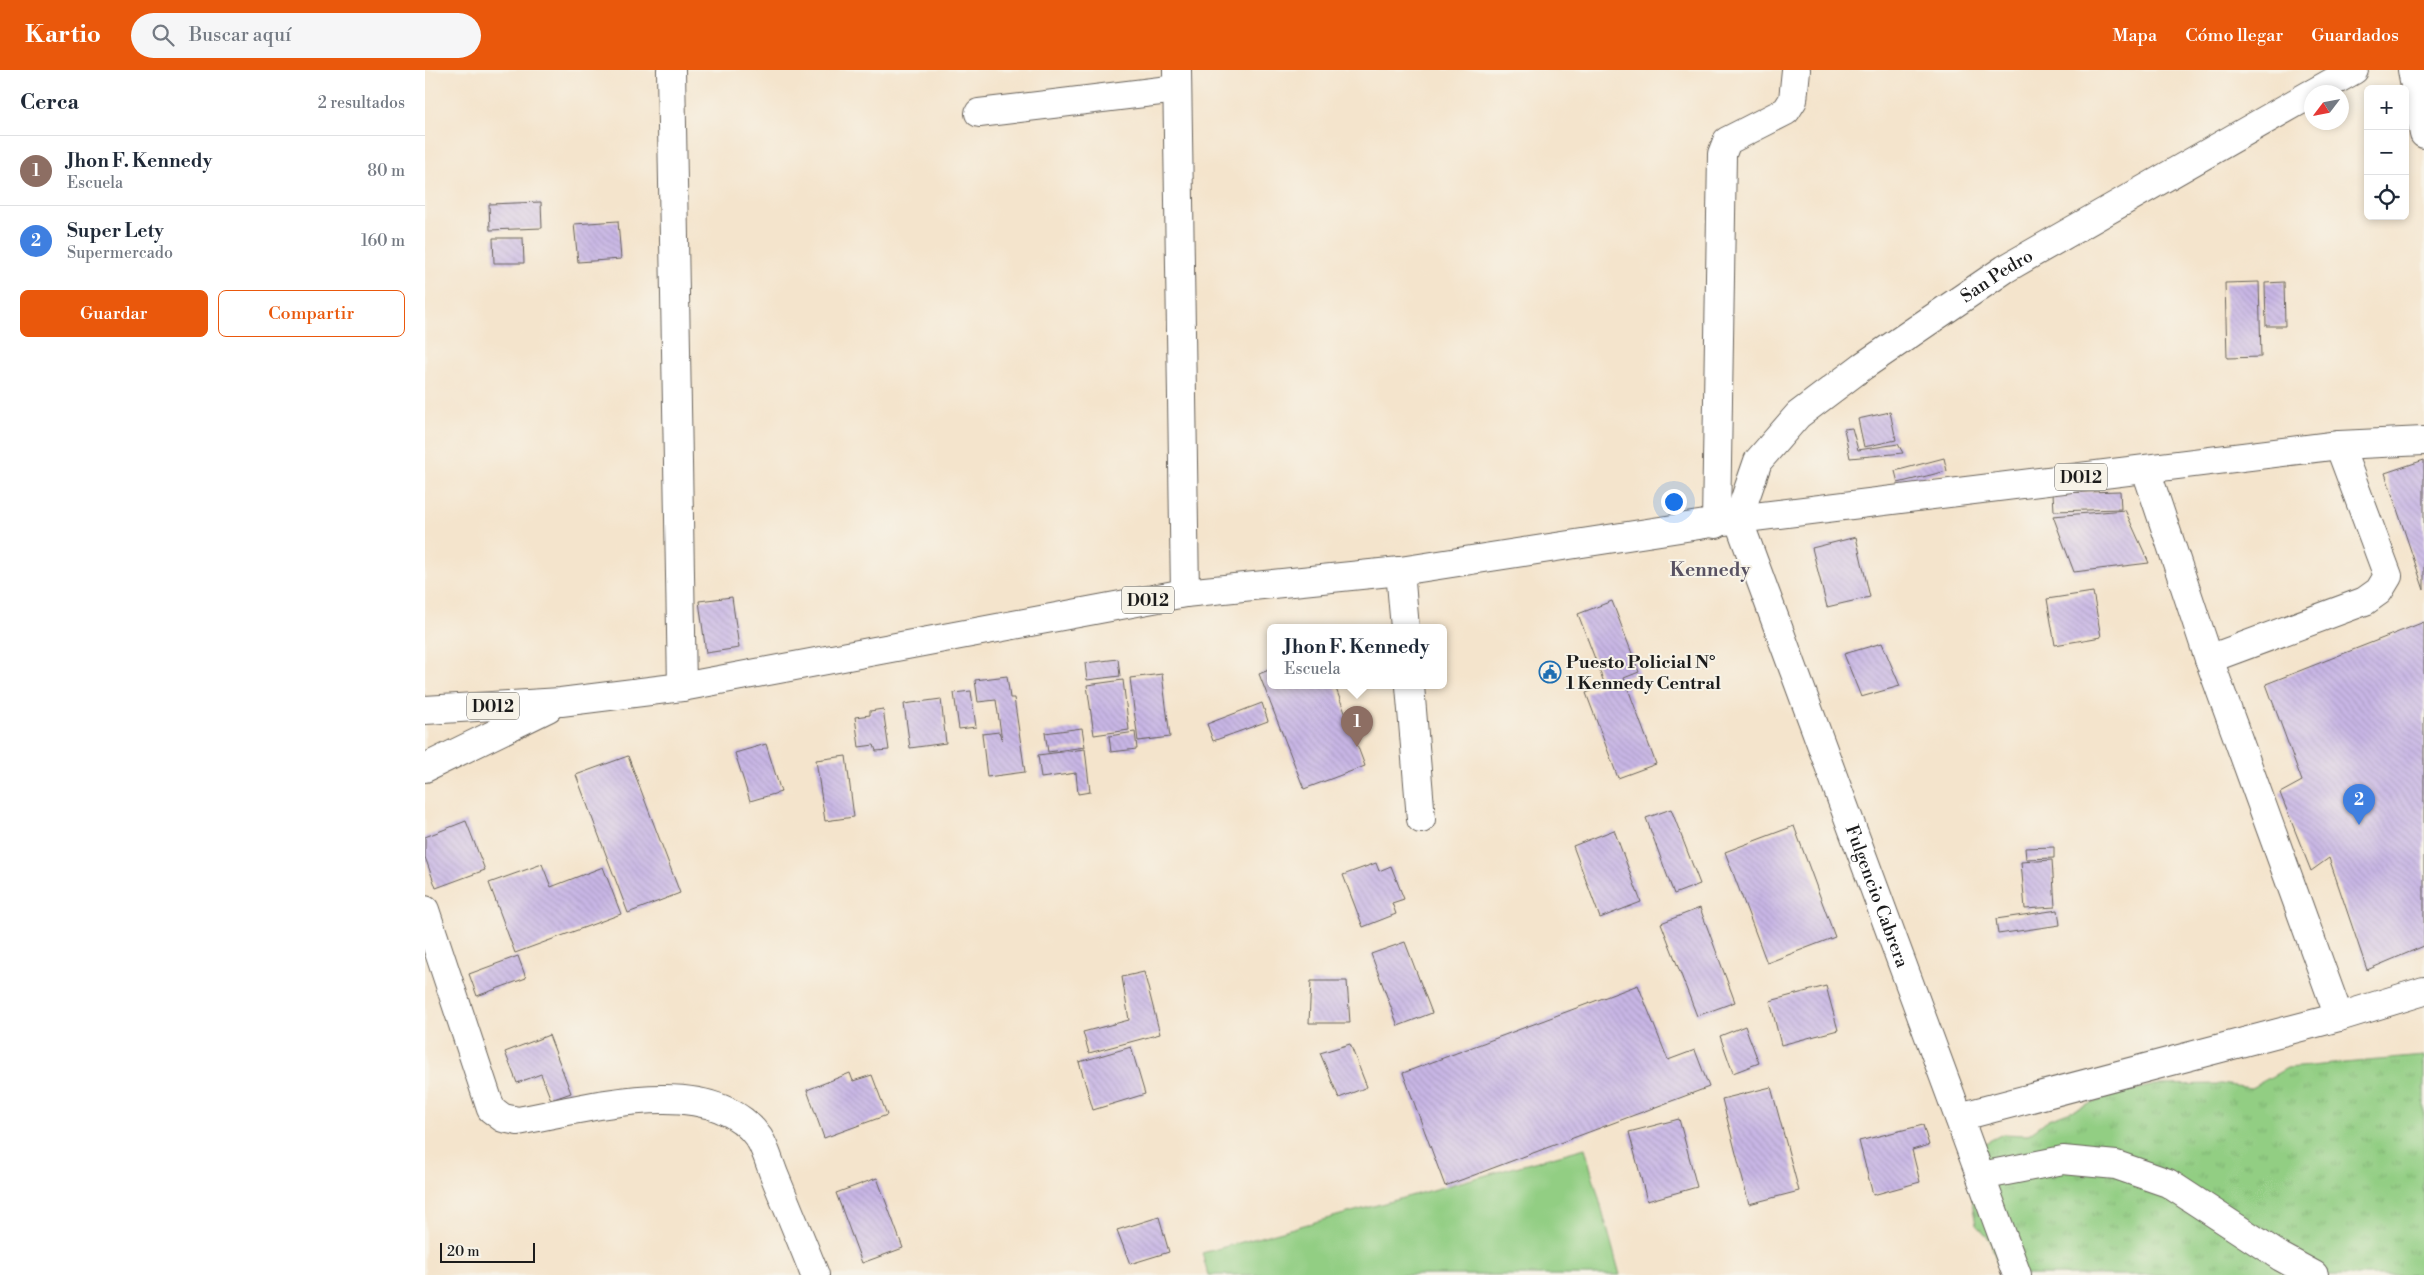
<!DOCTYPE html>
<html lang="es">
<meta charset="utf-8">
<style>
:root{--surface:#fff;--page:#f6f6f7;--text:#1f2937;--muted:#747a83;--line:#e0e1e3;--accent:#ea580c}
body{margin:0;font-family:"Libre Bodoni",serif;background:var(--page);color:var(--text)}
.controls{position:absolute;right:15px;top:15px;display:grid;overflow:hidden;border-radius:8px;box-shadow:0 2px 8px #0003}
.controls button{width:45px;height:45px;display:grid;place-items:center;padding:0;border:0;border-bottom:1px solid var(--line);background:var(--surface);color:var(--text);font:25px sans-serif}
.compass{position:absolute;left:1879px;top:15px;width:45px;height:45px;border-radius:50%;background:var(--surface);box-shadow:0 2px 8px #0003;rotate:238deg}
.scale{position:absolute;left:15px;bottom:12px;width:95px;box-sizing:border-box;padding-left:5px;border:2px solid #1c1c1c;border-top:0;font-size:14px;line-height:18px;white-space:nowrap;color:#1c1c1c;-webkit-text-stroke:4px #f7f3e8;paint-order:stroke}
.you{position:absolute;left:1248px;top:431px;width:18px;height:18px;margin:-12px;border:4px solid #fff;border-radius:50%;background:#1a73e8;box-shadow:0 0 0 8px #1a73e833}
.badge{display:grid;place-items:center;width:32px;height:32px;border-radius:50%;background:var(--accent);color:#fff;font-size:16px;font-weight:700}
.pin{position:absolute;translate:-50% -41px;filter:drop-shadow(0 1px 2px #0008)}
.pin::after{content:'';position:absolute;top:26px;width:18px;height:15px;background:inherit;clip-path:polygon(0 0,100% 0,50% 100%)}
.popup{position:absolute;left:842px;top:554px;width:180px;height:65px;box-sizing:border-box;display:grid;place-content:center;border-radius:8px;background:var(--surface);filter:drop-shadow(0 1px 4px #0005);font-size:16px;white-space:nowrap;color:var(--muted)}
.popup b{font-size:19px;color:var(--text)}
.popup::after{content:'';position:absolute;left:50%;top:100%;margin-left:-10px;border:10px solid transparent;border-top-color:var(--surface)}
.list{margin:0;padding:0;list-style:none}
h2{display:flex;justify-content:space-between;align-items:center;height:65px;margin:0;padding:0 20px;font-size:21px}
h2 small{font-size:16px;font-weight:400;color:var(--muted)}
.list li{display:grid;grid-template-columns:32px 1fr auto;gap:15px;align-items:center;box-sizing:border-box;height:70px;padding:0 20px;border-top:1px solid var(--line)}
.list b{display:block;font-size:19px;white-space:nowrap}
.list p{margin:0;font-size:16px;white-space:nowrap;color:var(--muted)}
.list em{font-size:16px;font-style:normal;color:var(--muted)}
.actions{display:flex;gap:10px;padding:15px 20px}
.actions a{flex:1;padding:11px 0;border:1px solid var(--accent);border-radius:8px;text-align:center;font-size:18px;color:var(--accent)}
.actions .main{background:var(--accent);color:#fff}
.icon{flex:none;width:28px;height:28px;fill:none;stroke:currentColor;stroke-width:2;stroke-linecap:round;stroke-linejoin:round}
.map{position:relative;flex:none;width:1999px;height:1205px;overflow:hidden}
header{display:flex;align-items:center;gap:30px;box-sizing:border-box;height:70px;padding:0 25px;background:var(--accent);color:#fff}
header strong{font-size:24px}
nav{display:flex;gap:28px;margin-inline-start:auto;font-size:18px}
.search{width:350px;height:45px;background:var(--page);display:flex;align-items:center;gap:12px;box-sizing:border-box;padding:0 18px;border-radius:28px;color:var(--muted);font-size:19px}
main{display:flex}
aside{flex:1;background:var(--surface)}
.map>svg:first-child{display:block}
.park{fill:url(#park-tufts);stroke:#577550}
.pitch{fill:#92ce83;stroke:#577550}
.building{fill:url(#building-back-hatch)}
.lines{fill:none;stroke-linecap:round;stroke-linejoin:round}
.minor-casing{stroke:#68625a;stroke-width:30}
.major-casing{stroke:#68625a;stroke-width:30}
.minor{stroke:#fff;stroke-width:28}
.major{stroke:#fff;stroke-width:28}
.labels{text-anchor:middle;stroke-width:4;stroke-linejoin:round;paint-order:stroke}
.shield{fill:#f7f3e8;stroke:#5e5c59;stroke-width:1}
.shield-label{font-size:16px;font-weight:bold;fill:#1c1c1c}
.street-label{font-size:18px;fill:#1c1c1c;stroke:#f7f3e8}
.poi-label{font-size:18px;font-weight:bold;fill:#1c1c1c;stroke:#f7f3e8;text-anchor:start}
.neighbourhood-label{font-size:19px;font-weight:bold;fill:#585262;stroke:#f7f3e8}
</style>
<header>
<strong>Kartio</strong>
<div class="search"><svg class="icon" aria-label="search" viewBox="0 0 24 24"><circle cx="10" cy="10" r="6"/><path d="M15 15l6 6"/></svg>Buscar aquí</div>
<nav><a>Mapa</a><a>Cómo llegar</a><a>Guardados</a></nav>
</header>
<main>
<aside>
<h2>Cerca<small>2 resultados</small></h2>
<ul class="list">
<li><span class="badge" style="background:#8d6e63">1</span><div><b>Jhon F. Kennedy</b><p>Escuela</p></div><em>80 m</em></li>
<li><span class="badge" style="background:#3f7fe0">2</span><div><b>Super Lety</b><p>Supermercado</p></div><em>160 m</em></li>
</ul>
<div class="actions"><a class="main">Guardar</a><a>Compartir</a></div>
</aside>
<div class="map">
<svg width="1999" height="1205" viewBox="0 0 1999 1205">
<defs>
<pattern id="park-tufts" width="24" height="20" patternUnits="userSpaceOnUse" patternTransform="scale(1.25)"><rect width="24" height="20" fill="#92ce83"/><path d="M3 7l-1-3M5 7V3M7 7l1-3M15 17l-1-3M17 17v-4M19 17l1-3" fill="none" stroke="#7db071"/></pattern>
<pattern id="building-back-hatch" width="6" height="6" patternUnits="userSpaceOnUse" patternTransform="scale(1.25)"><rect width="6" height="6" fill="#c8b6e5"/><path d="M-1 5l2 2M0 0l6 6M5-1l2 2" fill="none" stroke="#ab9cc4"/></pattern>
</defs>
<rect width="100%" height="100%" fill="#f7f3e8"/>
<filter id="ink" filterUnits="userSpaceOnUse"><feTurbulence type="fractalNoise" baseFrequency=".02" numOctaves="2"/><feDisplacementMap in="SourceGraphic" scale="10" xChannelSelector="R" yChannelSelector="G"/><feConvolveMatrix kernelMatrix="1 2 1 2 8 2 1 2 1" color-interpolation-filters="sRGB"/></filter>
<filter id="wash" filterUnits="userSpaceOnUse"><feTurbulence type="fractalNoise" baseFrequency=".0096" numOctaves="4" result="noise"/><feDisplacementMap in="SourceGraphic" scale="20" xChannelSelector="R" yChannelSelector="G"/><feGaussianBlur stdDeviation="1.12" result="paint"/><feColorMatrix in="noise" values="0 0 0 0 0 0 0 0 0 0 0 0 0 0 0 0 0 1.4 0 .05"/><feComposite in="paint" operator="in"/></filter>
<g filter="url(#wash)">
<rect width="100%" height="100%" fill="#f4e4cc"/>
<!-- park -->
<path class="park" d="M 1999,986 L 1999,1205 L 1576,1205 L 1565,1170 L 1551,1155 L 1542,1103 L 1558,1074 L 1578,1064 L 1602,1065 L 1624,1049 L 1692,1024 L 1730,1015 L 1796,1014 L 1826,1018 L 1862,998 Z"/>
<!-- pitch -->
<path class="pitch" d="M 1160,1078 L 1195,1205 L 783,1205 L 777,1183 Z"/>
<g id="blocks">
<!-- building -->
<path class="building" d="M 116,132 L 117,158 L 65,160 L 64,134 Z
M 193,151 L 196,189 L 153,192 L 149,154 Z
M 68,168 L 98,168 L 99,193 L 69,193 Z
M 1834,212 L 1836,287 L 1802,288 L 1800,213 Z
M 1859,212 L 1860,256 L 1841,256 L 1840,213 Z
M 1465,342 L 1471,370 L 1439,377 L 1433,349 Z
M 1427,358 L 1433,380 L 1473,374 L 1478,383 L 1425,388 L 1419,359 Z
M 1519,388 L 1522,401 L 1473,413 L 1470,401 Z
M 1999,390 L 1999,520 L 1960,403 Z
M 1695,421 L 1696,439 L 1629,441 L 1628,423 Z
M 1700,440 L 1724,493 L 1649,502 L 1628,446 Z
M 1431,467 L 1445,527 L 1402,537 L 1387,478 Z
M 1668,522 L 1676,567 L 1630,575 L 1622,529 Z
M 307,527 L 314,578 L 281,583 L 274,531 Z
M 1187,531 L 1214,602 L 1199,608 L 1231,694 L 1193,708 L 1161,623 L 1180,615 L 1153,544 Z
M 1999,552 L 1999,876 L 1942,900 L 1904,788 L 1886,801 L 1855,723 L 1877,711 L 1841,614 Z
M 1457,573 L 1475,616 L 1436,627 L 1419,584 Z
M 693,589 L 695,606 L 662,610 L 660,593 Z
M 846,599 L 846,616 L 910,616 L 940,696 L 879,719 L 834,604 Z
M 737,604 L 745,667 L 713,671 L 705,608 Z
M 582,606 L 585,628 L 589,628 L 600,702 L 562,707 L 557,664 L 574,662 L 577,670 L 571,630 L 553,632 L 550,610 Z
M 698,610 L 704,660 L 669,665 L 662,615 Z
M 546,621 L 551,657 L 534,659 L 529,623 Z
M 516,629 L 521,673 L 485,678 L 479,634 Z
M 837,633 L 843,651 L 788,671 L 782,654 Z
M 458,639 L 464,680 L 451,681 L 449,675 L 434,677 L 430,647 L 445,645 L 445,641 Z
M 657,658 L 660,677 L 623,682 L 620,663 Z
M 710,662 L 712,679 L 686,682 L 684,666 Z
M 341,674 L 356,722 L 325,731 L 310,683 Z
M 660,679 L 665,722 L 653,724 L 651,703 L 616,708 L 613,685 Z
M 203,686 L 255,823 L 203,843 L 151,705 Z
M 421,686 L 429,747 L 400,751 L 391,690 Z
M 1246,739 L 1275,814 L 1249,824 L 1221,748 Z
M 41,751 L 60,800 L 11,818 L 0,787 L 0,767 Z
M 1369,756 L 1410,867 L 1342,893 L 1300,782 Z
M 1189,760 L 1216,832 L 1175,848 L 1148,776 Z
M 1629,777 L 1629,788 L 1601,789 L 1600,778 Z
M 1627,790 L 1630,837 L 1600,839 L 1596,792 Z
M 951,793 L 954,801 L 966,796 L 979,829 L 967,833 L 971,844 L 938,857 L 918,805 Z
M 117,794 L 126,817 L 178,797 L 196,844 L 90,883 L 64,813 Z
M 1275,838 L 1310,932 L 1272,946 L 1236,853 Z
M 1633,840 L 1635,855 L 1573,864 L 1571,849 Z
M 980,872 L 1007,943 L 973,956 L 946,884 Z
M 93,886 L 101,908 L 52,926 L 44,904 Z
M 719,902 L 735,964 L 664,983 L 658,962 L 704,950 L 697,907 Z
M 886,911 L 922,911 L 925,953 L 884,953 Z
M 1213,915 L 1243,990 L 1270,980 L 1284,1017 L 1020,1116 L 978,1003 Z
M 1401,916 L 1413,960 L 1356,975 L 1345,931 Z
M 1320,956 L 1334,993 L 1308,1003 L 1295,966 Z
M 124,965 L 146,1023 L 126,1030 L 116,1004 L 92,1013 L 80,982 Z
M 925,974 L 942,1017 L 914,1028 L 895,983 Z
M 706,977 L 720,1024 L 668,1040 L 654,992 Z
M 425,1003 L 428,1011 L 447,1005 L 462,1045 L 399,1068 L 382,1020 Z
M 1346,1017 L 1374,1121 L 1324,1134 L 1297,1029 Z
M 1254,1049 L 1272,1117 L 1222,1131 L 1204,1062 Z
M 1498,1055 L 1504,1075 L 1487,1080 L 1495,1112 L 1448,1125 L 1434,1071 Z
M 452,1108 L 478,1178 L 437,1193 L 411,1123 Z
M 734,1147 L 744,1182 L 705,1194 L 692,1160 Z"/>
</g>
</g>
<g filter="url(#ink)">
<use href="#blocks" fill-opacity="0" stroke="#68625a" stroke-width="1"/>
<g class="lines">
<!-- minor casing -->
<g class="minor-casing">
<g id="minor">
<path d="M 246,0 L 257,617"/>
<path d="M 752,0 L 760,523"/>
<path d="M 1987,0 L 1999,64"/>
<path d="M 1890,22 L 1929,0"/>
<path d="M 554,43 L 752,19"/>
<path d="M 1721,400 L 1784,589 L 1914,947"/>
<path id="s1" d="M 1313,449 L 1333,391 L 1373,345 L 1438,296 L 1580,199 L 1886,24"/>
<path d="M 1291,454 L 1297,84 L 1302,71 L 1361,41 L 1368,30 L 1371,0"/>
<path d="M 975,501 L 980,558"/>
<path d="M 1784,589 L 1940,531 L 1954,521 L 1963,506 L 1914,375"/>
<path d="M 985,616 L 996,749"/>
<path d="M 0,840 L 66,1039 L 78,1048 L 93,1051 C 160,1039 287,1000 334,1068 C 341,1079 345,1095 350,1107 C 363,1139 377,1172 390,1205"/>
<path d="M 1534,1047 L 1914,947 L 1999,921"/>
<path d="M 1556,1106 L 1638,1090 L 1691,1095 L 1743,1113 L 1856,1187 L 1889,1205"/>
</g>
</g>
<!-- major casing -->
<g class="major-casing">
<g id="major">
<path id="s2" d="M 1313,449 L 1592,1205"/>
<path d="M 0,640 L 136,632 L 257,617 L 760,523 L 975,501 L 1313,449 L 1914,375 L 1999,371"/>
<path d="M 0,698 L 123,638"/>
</g>
</g>
<!-- minor -->
<use href="#minor" class="minor"/>
<!-- major -->
<use href="#major" class="major"/>
</g>
</g>
<!-- icons -->
<defs>
<g id="civic-ring" transform="scale(1.125)"><circle r="9.5" fill="#f7f3e8" stroke="#1f6fb2" stroke-width="1.5"/><path d="M-.6-6.5H3V-4.5H.6V-3L4-1V1h2V6H-6V1h2V-1L-.6-3ZM-1.2 2.5V6h2.4V2.5Z" fill="#1f6fb2"/></g>
</defs>
<g fill-rule="evenodd">
<use href="#civic-ring" x="1125" y="602"/>
</g>
<g class="labels">
<!-- shield labels -->
<g class="shield">
<rect x="1630" y="393.5" width="52" height="27" rx="4"/>
<rect x="697" y="516.5" width="52" height="27" rx="4"/>
<rect x="42" y="622.5" width="52" height="27" rx="4"/>
</g>
<g class="shield-label">
<text x="1656" y="413">D012</text>
<text x="723" y="536">D012</text>
<text x="68" y="642">D012</text>
</g>
<!-- street labels -->
<g class="street-label">
<text dy="6" stroke="none"><textPath href="#s1" startOffset="365">San Pedro</textPath></text>
<text dy="6" stroke="none"><textPath href="#s2" startOffset="402">Fulgencio Cabrera</textPath></text>
</g>
<!-- poi labels -->
<g class="poi-label">
<text x="1141" y="598">Puesto Policial N°<tspan x="1141" dy="21">1 Kennedy Central</tspan></text>
</g>
<!-- neighbourhood labels -->
<g class="neighbourhood-label">
<text x="1285" y="506">Kennedy</text>
</g>
</g>
</svg>
<div class="controls">
<button>+</button>
<button>−</button>
<button><svg class="icon" aria-label="locate" viewBox="0 0 24 24"><circle cx="12" cy="12" r="6"/><path d="M12 2v4M12 18v4M2 12h4M18 12h4"/></svg></button>
</div>
<svg class="compass" viewBox="-18 -18 36 36"><path d="M0-13l5 13h-10z" fill="#e53935"/><path d="M0 13l5-13h-10z" fill="#747a83"/></svg>
<div class="scale">20 m</div>
<div class="you"></div>
<div class="pin badge" style="left:932px;top:677px;background:#8d6e63">1</div>
<div class="popup"><b>Jhon F. Kennedy</b>Escuela</div>
<div class="pin badge" style="left:1934px;top:755px;background:#3f7fe0">2</div>
</div>
</main>
